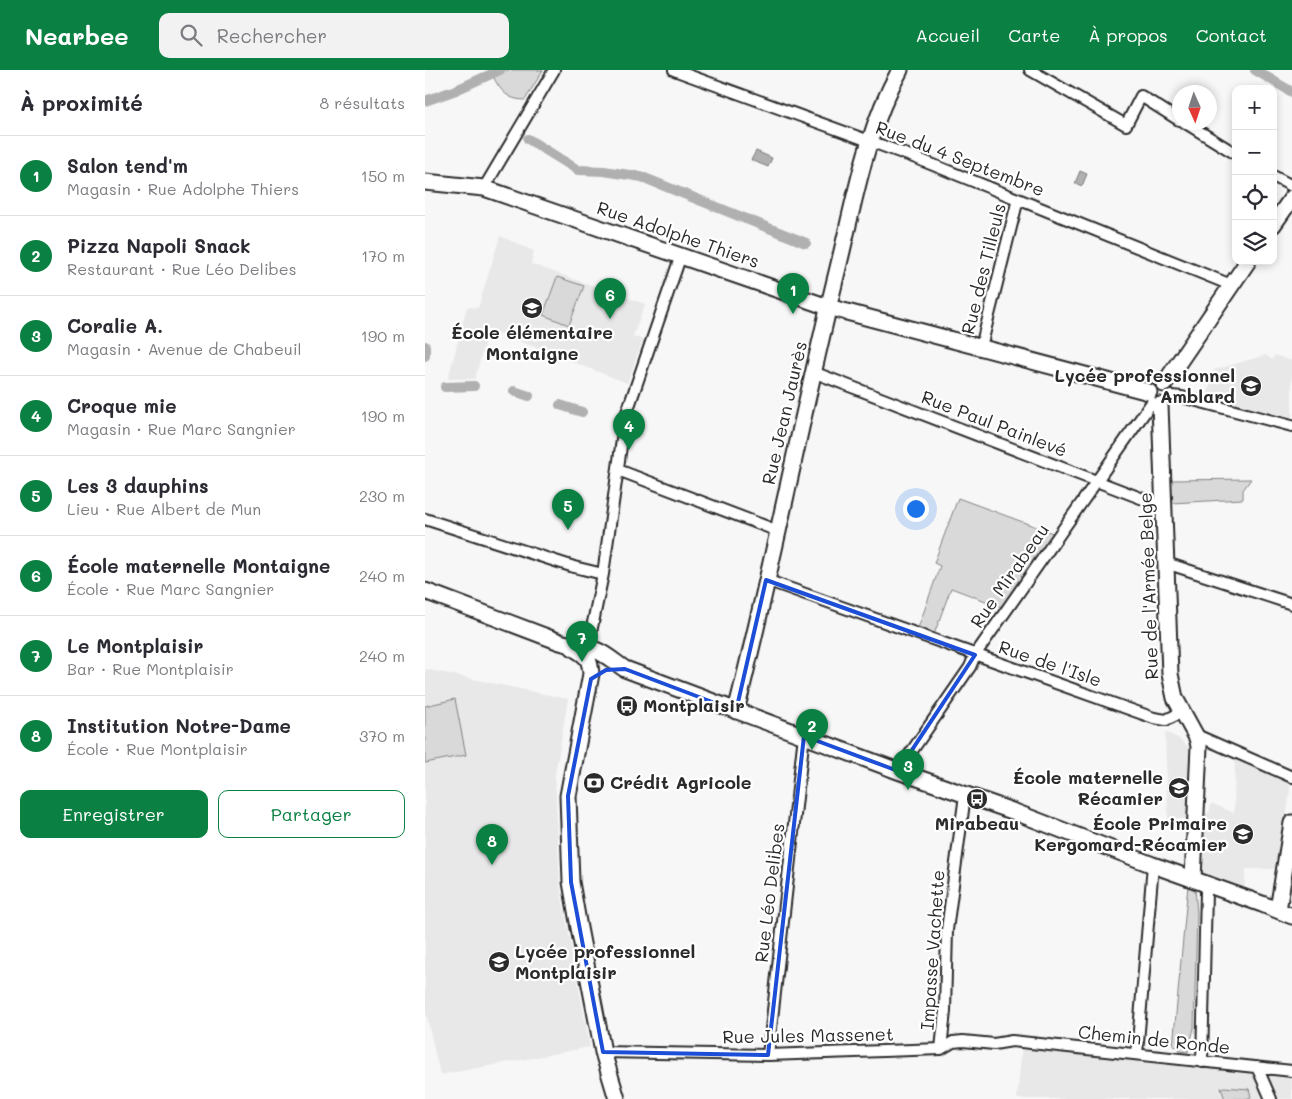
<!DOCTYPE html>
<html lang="fr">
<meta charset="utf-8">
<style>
:root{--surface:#fff;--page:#f2f2f3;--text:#2b2b33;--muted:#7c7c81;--line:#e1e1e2;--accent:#0b8043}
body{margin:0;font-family:Mali,sans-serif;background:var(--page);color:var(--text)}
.controls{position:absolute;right:15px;top:15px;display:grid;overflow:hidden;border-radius:10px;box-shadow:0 2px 8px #0003}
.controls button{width:45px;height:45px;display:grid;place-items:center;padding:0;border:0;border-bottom:1px solid var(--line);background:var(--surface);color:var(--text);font:25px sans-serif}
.compass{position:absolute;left:747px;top:15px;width:45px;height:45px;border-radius:50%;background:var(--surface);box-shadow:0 2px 8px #0003;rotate:177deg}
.you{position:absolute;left:490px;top:438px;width:18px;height:18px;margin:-12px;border:4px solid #fff;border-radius:50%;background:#1a73e8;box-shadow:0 0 0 8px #1a73e833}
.badge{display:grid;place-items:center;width:32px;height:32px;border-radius:50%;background:var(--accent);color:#fff;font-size:16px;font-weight:700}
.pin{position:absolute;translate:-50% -41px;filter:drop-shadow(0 1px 2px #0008)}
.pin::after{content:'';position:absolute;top:26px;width:18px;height:15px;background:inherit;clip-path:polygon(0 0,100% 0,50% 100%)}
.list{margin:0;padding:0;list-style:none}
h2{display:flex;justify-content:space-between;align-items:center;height:65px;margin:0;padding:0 20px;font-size:21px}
h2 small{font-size:16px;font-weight:400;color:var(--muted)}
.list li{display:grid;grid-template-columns:32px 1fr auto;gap:15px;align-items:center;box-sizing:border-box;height:80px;padding:0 20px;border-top:1px solid var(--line)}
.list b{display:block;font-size:19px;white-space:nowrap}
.list p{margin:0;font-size:16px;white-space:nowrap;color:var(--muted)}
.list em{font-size:16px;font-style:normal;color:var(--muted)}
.actions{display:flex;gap:10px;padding:15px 20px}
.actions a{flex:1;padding:11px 0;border:1px solid var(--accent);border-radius:10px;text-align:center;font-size:18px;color:var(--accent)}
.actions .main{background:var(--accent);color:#fff}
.icon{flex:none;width:28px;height:28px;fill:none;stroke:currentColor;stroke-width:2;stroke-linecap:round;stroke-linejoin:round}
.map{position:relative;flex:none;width:867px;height:1029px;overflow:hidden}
header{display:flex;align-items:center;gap:30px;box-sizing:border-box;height:70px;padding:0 25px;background:var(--accent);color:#fff}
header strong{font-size:24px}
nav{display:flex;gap:28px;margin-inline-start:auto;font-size:18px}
.search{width:350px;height:45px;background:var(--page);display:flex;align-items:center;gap:12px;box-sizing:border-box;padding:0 18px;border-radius:10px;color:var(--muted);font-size:19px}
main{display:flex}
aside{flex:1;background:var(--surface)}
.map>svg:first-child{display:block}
.built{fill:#e8e8e8}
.green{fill:#d9d9d9;stroke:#828282}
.water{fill:#b0b0b0;stroke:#7b7b7b}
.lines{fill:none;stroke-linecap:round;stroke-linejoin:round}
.canal{stroke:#b0b0b0;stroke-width:10}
.street-casing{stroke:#2b2b2b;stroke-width:14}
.secondary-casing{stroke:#2b2b2b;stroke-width:19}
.street{stroke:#fff;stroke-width:10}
.secondary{stroke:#fff;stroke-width:15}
.marked{fill:none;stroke:#1d4ed8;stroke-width:4;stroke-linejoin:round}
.labels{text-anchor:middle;stroke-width:4.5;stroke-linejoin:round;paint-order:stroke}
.street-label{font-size:18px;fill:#2b2b2b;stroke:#fff}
.poi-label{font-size:18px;font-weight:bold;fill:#2b2b2b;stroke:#fff;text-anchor:end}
</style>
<header>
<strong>Nearbee</strong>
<div class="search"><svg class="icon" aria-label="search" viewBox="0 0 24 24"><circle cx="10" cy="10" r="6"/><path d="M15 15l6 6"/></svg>Rechercher</div>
<nav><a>Accueil</a><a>Carte</a><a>À propos</a><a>Contact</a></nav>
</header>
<main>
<aside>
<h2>À proximité<small>8 résultats</small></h2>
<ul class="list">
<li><span class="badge">1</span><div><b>Salon tend'm</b><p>Magasin · Rue Adolphe Thiers</p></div><em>150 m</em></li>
<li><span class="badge">2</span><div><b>Pizza Napoli Snack</b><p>Restaurant · Rue Léo Delibes</p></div><em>170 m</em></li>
<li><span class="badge">3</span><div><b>Coralie A.</b><p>Magasin · Avenue de Chabeuil</p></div><em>190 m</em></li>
<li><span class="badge">4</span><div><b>Croque mie</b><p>Magasin · Rue Marc Sangnier</p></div><em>190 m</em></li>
<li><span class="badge">5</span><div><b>Les 3 dauphins</b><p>Lieu · Rue Albert de Mun</p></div><em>230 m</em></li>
<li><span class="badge">6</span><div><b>École maternelle Montaigne</b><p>École · Rue Marc Sangnier</p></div><em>240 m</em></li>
<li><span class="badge">7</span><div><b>Le Montplaisir</b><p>Bar · Rue Montplaisir</p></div><em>240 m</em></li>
<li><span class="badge">8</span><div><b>Institution Notre-Dame</b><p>École · Rue Montplaisir</p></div><em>370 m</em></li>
</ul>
<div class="actions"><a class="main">Enregistrer</a><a>Partager</a></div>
</aside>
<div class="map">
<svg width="867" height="1029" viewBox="0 0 867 1029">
<rect width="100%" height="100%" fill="#f7f7f7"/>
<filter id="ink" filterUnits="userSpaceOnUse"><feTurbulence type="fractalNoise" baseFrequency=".02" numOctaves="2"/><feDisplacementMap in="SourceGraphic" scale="10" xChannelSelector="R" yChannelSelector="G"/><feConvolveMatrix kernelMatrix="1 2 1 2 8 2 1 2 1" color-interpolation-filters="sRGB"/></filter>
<g filter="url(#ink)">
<!-- built -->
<path class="built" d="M 75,166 L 109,181 L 106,194 L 220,234 L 208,266 L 218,270 L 202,313 L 63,259 L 50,309 L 23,309 L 42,237 L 53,238 Z
M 841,285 L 847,290 L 850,285 L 867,291 L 867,348 L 782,327 L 789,300 Z
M 0,599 L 143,629 L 130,705 L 135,816 L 165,977 L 15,1005 L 0,939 Z
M 740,662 L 753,668 L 765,678 L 766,689 L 765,749 L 743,749 Z
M 810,688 L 866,713 L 854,799 L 821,799 L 819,821 L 776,805 L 777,743 L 784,743 L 786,733 L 809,743 Z
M 597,975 L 867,1004 L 867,1029 L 592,1029 Z"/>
<!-- green -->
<path class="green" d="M 78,0 L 118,0 L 100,30 C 83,30 75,21 68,6 Z
M 132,207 L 159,216 L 144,255 L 118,245 Z
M 826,409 L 818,420 L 818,429 L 747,433 L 746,410 Z
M 533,428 L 633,465 L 582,539 L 526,518 L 507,570 L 491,564 L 515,496 L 509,493 Z
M 30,629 L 41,685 L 0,693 L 0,636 Z
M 763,815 L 770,818 L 772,844 L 769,958 L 763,982 L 755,981 L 754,977 L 748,976 Z
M 799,1017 L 824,1019 L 826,1027 L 821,1029 L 800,1029 L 796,1018 Z"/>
<!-- water -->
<path class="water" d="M 331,81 L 347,88 L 343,97 L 326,90 Z
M 655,101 L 662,104 L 657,116 L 650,113 Z"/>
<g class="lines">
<!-- canal -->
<path class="canal" d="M 830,0 L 867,22
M 0,31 L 31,20 L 75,0
M 103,69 L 153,100 L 179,101 L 217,107 L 381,173
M 0,276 L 0,286
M 20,317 L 49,316
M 89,321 L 104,326
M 135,335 L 157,342"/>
<!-- street casing -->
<g class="street-casing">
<path id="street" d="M 249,0 L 491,88 L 806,215
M 605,0 L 701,55 L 716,26 L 754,50
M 759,52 L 811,84
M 848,106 L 867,116
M 59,118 L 129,0
M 556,277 L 593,129
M 388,302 L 739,437
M 746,326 L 757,327 L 867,356
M 193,400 L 353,461
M 0,449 L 149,497 L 178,504
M 741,493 L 867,534
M 341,510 L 729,648 L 741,650 L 757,642
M 163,577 L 178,504 L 200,348 L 256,185
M 769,664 L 867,707
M 473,701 L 545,597 L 550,585 L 727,332
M 516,979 L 520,941 L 522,860 L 540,725
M 178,982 L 343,985 L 516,979 L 528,972 L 538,971 L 569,974 L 587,971 L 867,1001
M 712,984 L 728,795
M 343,985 L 379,665
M 777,992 L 781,822 L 783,814
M 832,997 L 846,1029"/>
</g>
<!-- secondary casing -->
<g class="secondary-casing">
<path id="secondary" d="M 0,112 L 59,118 L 403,237 L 724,322
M 848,155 L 867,128
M 739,314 L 823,191
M 735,335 L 745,604 L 750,628 L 772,668 L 774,676 L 768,809
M 0,521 L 135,572 C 144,575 153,575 162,577 C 176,580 188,591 200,599 L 473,701 L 590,742 L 728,795 L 837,834 L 867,846
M 147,577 C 161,586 165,587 166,604 L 143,726 L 146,812 L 154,858 L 178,982 L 192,1029
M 311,641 C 348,495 376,348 412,202 C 429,134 440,62 475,0
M 853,840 L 867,753"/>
</g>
<!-- street -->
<use href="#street" class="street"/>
<!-- secondary -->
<use href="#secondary" class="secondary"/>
</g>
</g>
<!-- marked area -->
<path class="marked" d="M 341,510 L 550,585 L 473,701 L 379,666 L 343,985 L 178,982 L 146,812 L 143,726 L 166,609 L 181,600 L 200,599 L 311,641 Z"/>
<!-- icons -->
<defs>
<g id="school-disc" transform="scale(1.125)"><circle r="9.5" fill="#2b2b2b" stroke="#fff"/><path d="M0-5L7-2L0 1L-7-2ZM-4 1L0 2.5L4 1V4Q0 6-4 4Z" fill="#fff"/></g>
<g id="bus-disc" transform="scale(1.125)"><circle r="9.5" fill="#2b2b2b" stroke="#fff"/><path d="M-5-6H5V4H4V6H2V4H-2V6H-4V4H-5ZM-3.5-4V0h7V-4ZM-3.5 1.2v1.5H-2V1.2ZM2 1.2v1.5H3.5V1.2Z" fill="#fff"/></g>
<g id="bank-disc" transform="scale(1.125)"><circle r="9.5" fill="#2b2b2b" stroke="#fff"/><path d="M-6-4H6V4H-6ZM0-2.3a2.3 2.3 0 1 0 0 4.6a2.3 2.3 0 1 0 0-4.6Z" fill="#fff"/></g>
</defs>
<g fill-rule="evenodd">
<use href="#school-disc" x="107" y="238"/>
<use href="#school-disc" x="826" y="316"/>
<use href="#bus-disc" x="202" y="636"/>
<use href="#bank-disc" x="169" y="713"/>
<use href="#school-disc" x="754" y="718"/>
<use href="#bus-disc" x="552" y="729"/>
<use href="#school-disc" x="818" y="764"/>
<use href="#school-disc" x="74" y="892"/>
</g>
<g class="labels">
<!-- street labels -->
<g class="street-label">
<text transform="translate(535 89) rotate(21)" y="6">Rue du 4 Septembre</text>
<text transform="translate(253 165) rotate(19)" y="6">Rue Adolphe Thiers</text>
<text transform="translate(559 199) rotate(-76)" y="6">Rue des Tilleuls</text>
<text transform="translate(360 343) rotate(-77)" y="6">Rue Jean Jaurès</text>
<text transform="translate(569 354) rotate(21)" y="6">Rue Paul Painlevé</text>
<text transform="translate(585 506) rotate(-55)" y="6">Rue Mirabeau</text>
<text transform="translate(724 516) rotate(-92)" y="6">Rue de l'Armée Belge</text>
<text transform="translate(625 594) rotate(19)" y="6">Rue de l'Isle</text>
<text transform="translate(345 823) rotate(-83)" y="6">Rue Léo Delibes</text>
<text transform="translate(508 880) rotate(-86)" y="6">Impasse Vachette</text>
<text transform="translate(383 966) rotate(-1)" y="6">Rue Jules Massenet</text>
<text transform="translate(729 970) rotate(6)" y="6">Chemin de Ronde</text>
</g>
<!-- poi labels -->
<g class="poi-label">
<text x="107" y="269" text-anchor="middle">École élémentaire<tspan x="107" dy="21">Montaigne</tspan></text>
<text x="810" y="312">Lycée professionnel<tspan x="810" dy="21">Amblard</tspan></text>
<text x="218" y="642" text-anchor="start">Montplaisir</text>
<text x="738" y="714">École maternelle<tspan x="738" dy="21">Récamier</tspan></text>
<text x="185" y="719" text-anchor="start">Crédit Agricole</text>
<text x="552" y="760" text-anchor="middle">Mirabeau</text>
<text x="802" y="760">École Primaire<tspan x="802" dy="21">Kergomard-Récamier</tspan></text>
<text x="90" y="888" text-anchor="start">Lycée professionnel<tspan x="90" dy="21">Montplaisir</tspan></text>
</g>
</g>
</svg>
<div class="controls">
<button>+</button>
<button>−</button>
<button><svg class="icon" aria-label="locate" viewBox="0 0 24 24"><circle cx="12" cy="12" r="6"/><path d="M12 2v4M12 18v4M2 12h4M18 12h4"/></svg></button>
<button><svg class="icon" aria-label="layers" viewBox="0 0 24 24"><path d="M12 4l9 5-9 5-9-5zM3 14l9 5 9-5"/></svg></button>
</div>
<svg class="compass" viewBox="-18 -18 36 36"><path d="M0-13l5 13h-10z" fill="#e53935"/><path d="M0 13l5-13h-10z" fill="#7c7c81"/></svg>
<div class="you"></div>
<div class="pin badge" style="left:368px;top:244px">1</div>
<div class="pin badge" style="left:387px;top:680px">2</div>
<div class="pin badge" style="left:483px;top:720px">3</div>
<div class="pin badge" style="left:204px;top:380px">4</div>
<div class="pin badge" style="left:143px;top:460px">5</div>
<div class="pin badge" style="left:185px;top:249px">6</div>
<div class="pin badge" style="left:157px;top:592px">7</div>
<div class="pin badge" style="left:67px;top:795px">8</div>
</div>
</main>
